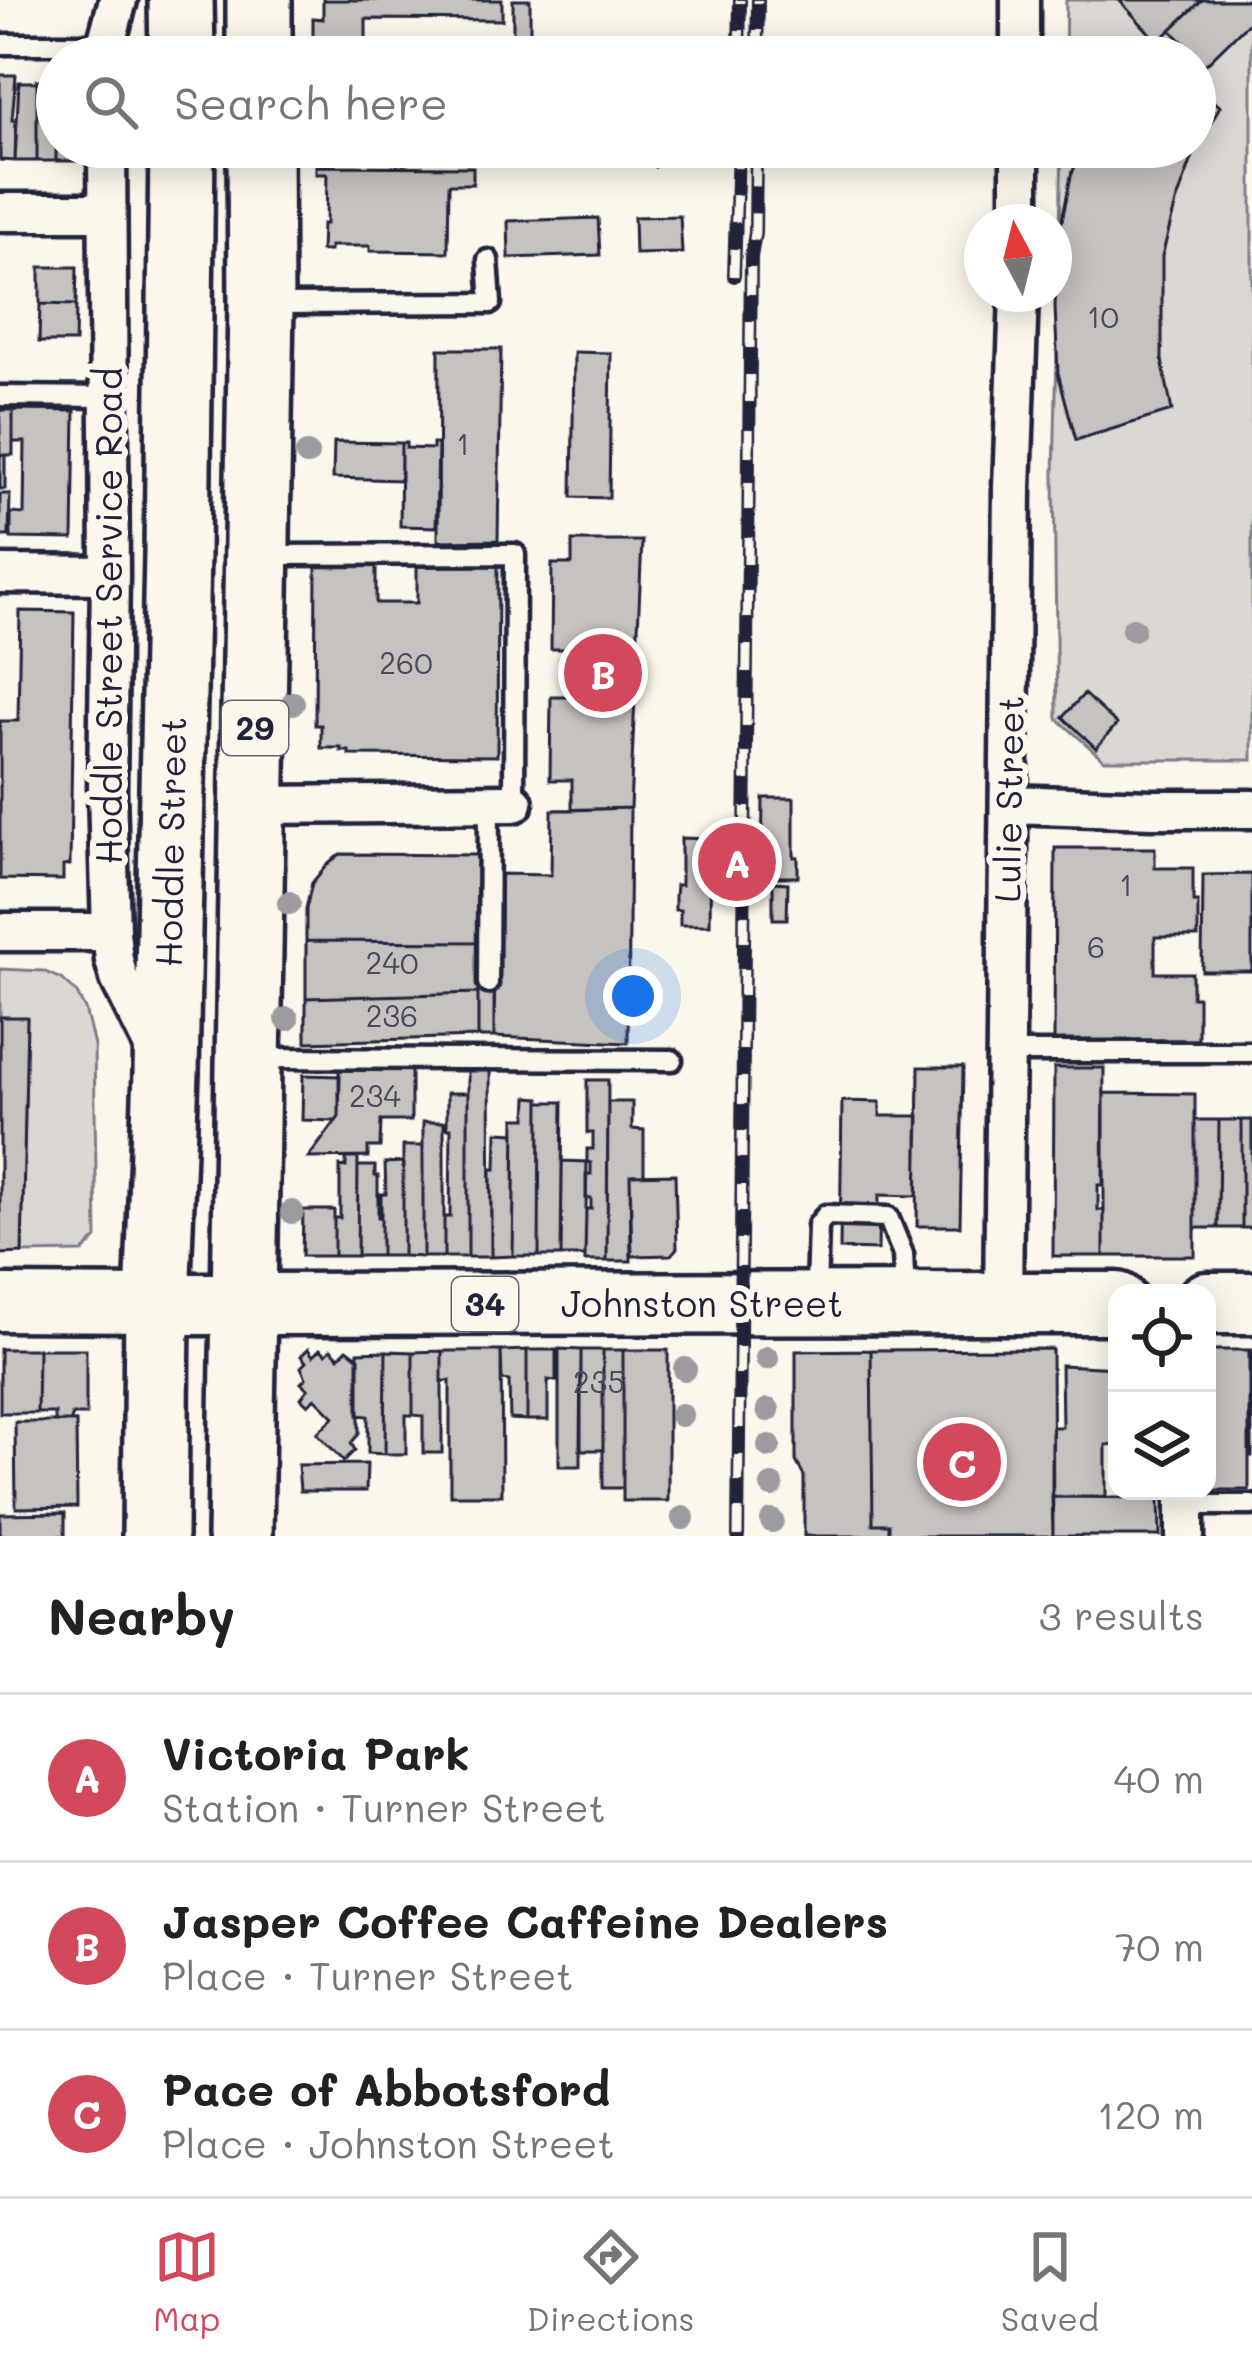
<!DOCTYPE html>
<meta charset="utf-8">
<style>
:root{--surface:#fff;--page:#f6f6f6;--text:#222;--muted:#767676;--line:#e0e0e0;--accent:#d1495b}
body{margin:0;font-family:Mali,sans-serif;background:var(--page);color:var(--text)}
.controls{position:absolute;right:36px;bottom:36px;display:grid;overflow:hidden;border-radius:24px;box-shadow:0 6px 30px #0003}
.controls button{width:108px;height:108px;display:grid;place-items:center;padding:0;border:0;border-bottom:3px solid var(--line);background:var(--surface);color:var(--text);font:60px sans-serif}
.compass{position:absolute;left:964px;top:204px;width:108px;height:108px;border-radius:50%;background:var(--surface);box-shadow:0 6px 30px #0003;rotate:353deg}
.you{position:absolute;left:633px;top:996px;width:42px;height:42px;margin:-30px;border:9px solid #fff;border-radius:50%;background:#1a73e8;box-shadow:0 0 0 18px #1a73e833}
.badge{display:grid;place-items:center;width:78px;height:78px;border-radius:50%;background:var(--accent);color:#fff;font-size:39px;font-weight:700}
.pin{position:absolute;translate:-50% -50%;border:6px solid #fff;box-shadow:0 3px 12px #0006}
.list{margin:0;padding:0;list-style:none}
h2{display:flex;justify-content:space-between;align-items:center;height:156px;margin:0;padding:0 48px;font-size:51px}
h2 small{font-size:39px;font-weight:400;color:var(--muted)}
.list li{display:grid;grid-template-columns:78px 1fr auto;gap:36px;align-items:center;box-sizing:border-box;height:168px;padding:0 48px;border-top:3px solid var(--line)}
.list b{display:block;font-size:45px;white-space:nowrap}
.list p{margin:0;font-size:39px;white-space:nowrap;color:var(--muted)}
.list em{font-size:39px;font-style:normal;color:var(--muted)}
.icon{flex:none;width:66px;height:66px;fill:none;stroke:currentColor;stroke-width:2;stroke-linecap:round;stroke-linejoin:round}
.map{position:relative;flex:none;width:1252px;height:1536px;overflow:hidden}
.search{position:absolute;background:var(--surface);box-shadow:0 6px 30px #0003;left:36px;right:36px;top:36px;height:132px;display:flex;align-items:center;gap:30px;box-sizing:border-box;padding:0 42px;border-radius:66px;color:var(--muted);font-size:45px}
.sheet{height:660px;background:var(--surface)}
nav{display:flex;justify-content:space-around;align-items:center;box-sizing:border-box;height:168px;border-top:3px solid var(--line);background:var(--surface);font-size:33px;color:var(--muted)}
nav a{display:grid;justify-items:center;gap:6px}
nav .on{color:var(--accent)}
.map>svg:first-child{display:block}
.green{fill:#dbd8d3;stroke:#7e7d87;stroke-width:3}
.building{fill:#c6c2c0;stroke:#22223b;stroke-width:3}
.lines{fill:none;stroke-linecap:round;stroke-linejoin:round}
.service-casing{stroke:#22223b;stroke-width:27}
.minor-casing{stroke:#22223b;stroke-width:45}
.secondary-casing{stroke:#22223b;stroke-width:63}
.primary-casing{stroke:#22223b;stroke-width:69}
.trunk-casing{stroke:#22223b;stroke-width:72}
.service{stroke:#fbf7ec;stroke-width:18}
.minor{stroke:#fbf7ec;stroke-width:36}
.secondary{stroke:#fbf7ec;stroke-width:54}
.primary{stroke:#fbf7ec;stroke-width:60}
.trunk{stroke:#fbf7ec;stroke-width:63}
.rail-casing{stroke:#22223b;stroke-width:14}
.rail{stroke:#fbf7ec;stroke-width:9;stroke-dasharray:27;stroke-linecap:butt}
.tree{fill:#9d9ba0}
.labels{text-anchor:middle;stroke-width:12;stroke-linejoin:round;paint-order:stroke}
.number-label{font-size:30px;fill:#4b4a5c}
.shield{fill:#fbf7ec;stroke:#636270;stroke-width:3}
.shield-label{font-size:33px;font-weight:bold;fill:#22223b}
.street-label{font-size:36px;fill:#22223b;stroke:#fbf7ec}
</style>
<div class="map">
<svg width="1252" height="1536" viewBox="0 0 1252 1536">
<rect width="100%" height="100%" fill="#fbf7ec"/>
<filter id="ink" filterUnits="userSpaceOnUse"><feTurbulence type="fractalNoise" baseFrequency=".00833" numOctaves="2"/><feDisplacementMap in="SourceGraphic" scale="24" xChannelSelector="R" yChannelSelector="G"/><feConvolveMatrix kernelMatrix="1 2 1 2 8 2 1 2 1" color-interpolation-filters="sRGB"/></filter>
<g filter="url(#ink)">
<!-- green -->
<path class="green" d="M 1066,0 L 1252,0 L 1252,760 L 1104,760 L 1057,718 L 1054,475 L 1062,147 L 1195,147 L 1195,57 L 1065,57 Z
M 0,969 L 43,971 L 63,980 L 76,992 L 85,1009 L 94,1046 L 97,1238 L 83,1252 L 22,1253 L 27,1018 L 0,1017 Z"/>
<!-- building -->
<path class="building" d="M 323,0 L 502,0 L 502,20 L 366,19 L 366,44 L 346,44 L 346,50 L 313,50 L 313,18 L 323,19 Z
M 513,0 L 530,0 L 530,46 L 513,46 Z
M 1119,0 L 1202,0 L 1158,42 Z
M 1202,0 L 1252,0 L 1252,19 L 1205,65 L 1171,30 Z
M 0,75 L 16,75 L 12,120 L 16,120 L 15,161 L 0,160 Z
M 37,80 L 57,80 L 56,104 L 52,104 L 52,114 L 56,114 L 56,161 L 37,161 Z
M 57,80 L 57,147 L 77,147 L 77,161 L 56,161 Z
M 19,82 L 37,82 L 37,161 L 15,161 Z
M 1195,89 L 1220,106 L 1193,156 L 1176,203 L 1162,256 L 1162,360 L 1172,411 L 1076,440 L 1058,373 L 1055,307 L 1058,240 L 1071,176 L 1083,147 L 1195,147 Z
M 640,147 L 673,147 L 676,151 L 655,167 Z
M 316,166 L 473,167 L 473,184 L 449,184 L 448,252 L 370,251 L 370,246 L 330,246 L 330,251 L 321,251 L 322,224 L 326,224 L 327,174 L 316,174 Z
M 680,216 L 682,253 L 635,254 L 634,217 Z
M 598,218 L 600,255 L 509,258 L 508,221 Z
M 40,267 L 77,267 L 76,305 L 40,304 Z
M 40,304 L 76,305 L 75,342 L 39,342 Z
M 439,349 L 501,349 L 498,540 L 438,541 Z
M 574,352 L 611,353 L 609,498 L 572,497 Z
M 0,410 L 13,410 L 13,455 L 0,455 Z
M 13,410 L 75,411 L 73,539 L 11,538 L 11,513 L 24,514 L 25,442 L 13,442 Z
M 334,442 L 401,443 L 401,480 L 333,478 Z
M 401,443 L 406,443 L 406,448 L 433,449 L 433,444 L 438,444 L 436,527 L 400,526 Z
M 0,455 L 5,455 L 5,489 L 0,489 Z
M 0,494 L 10,494 L 9,536 L 0,536 Z
M 572,541 L 642,541 L 630,808 L 572,810 L 572,780 L 550,780 L 551,697 L 570,697 L 571,649 L 551,649 L 552,564 L 572,564 Z
M 316,565 L 376,566 L 376,603 L 417,603 L 417,566 L 498,566 L 497,756 L 349,755 L 349,751 L 341,751 L 341,748 L 321,748 L 321,725 L 315,725 Z
M 20,611 L 74,612 L 70,865 L 63,866 L 63,880 L 0,879 L 0,721 L 18,721 Z
M 1084,694 L 1117,724 L 1096,748 L 1063,717 Z
M 763,798 L 794,798 L 794,857 L 798,857 L 798,877 L 762,877 Z
M 630,808 L 628,1043 L 494,1037 L 496,874 L 551,875 L 552,810 Z
M 681,838 L 711,839 L 710,925 L 680,925 L 680,910 L 675,910 L 675,897 L 676,885 L 681,885 Z
M 1055,848 L 1155,848 L 1155,868 L 1193,868 L 1193,902 L 1198,902 L 1198,937 L 1155,937 L 1155,973 L 1192,973 L 1192,997 L 1198,997 L 1198,1040 L 1128,1040 L 1128,1045 L 1054,1044 Z
M 340,854 L 479,855 L 478,942 L 306,941 L 306,909 L 312,883 L 325,867 Z
M 1252,874 L 1252,971 L 1202,971 L 1203,875 Z
M 773,882 L 788,883 L 787,919 L 773,919 Z
M 306,941 L 478,942 L 478,993 L 306,998 Z
M 478,986 L 494,986 L 494,1037 L 478,1037 Z
M 478,993 L 478,1037 L 306,1042 L 306,998 Z
M 0,1017 L 27,1017 L 22,1253 L 0,1254 Z
M 490,1066 L 491,1257 L 468,1257 L 468,1067 Z
M 339,1067 L 411,1067 L 411,1121 L 381,1121 L 380,1147 L 368,1147 L 368,1157 L 308,1158 L 339,1117 Z
M 919,1067 L 963,1067 L 960,1226 L 917,1226 Z
M 1054,1068 L 1104,1068 L 1103,1185 L 1098,1185 L 1098,1210 L 1104,1210 L 1104,1256 L 1053,1256 Z
M 303,1075 L 340,1076 L 339,1117 L 336,1121 L 302,1120 Z
M 587,1080 L 608,1080 L 607,1261 L 585,1261 L 586,1209 L 591,1209 L 591,1198 L 586,1198 L 586,1174 L 591,1174 L 591,1163 L 587,1162 L 587,1149 L 593,1149 L 593,1133 L 587,1133 Z
M 447,1093 L 468,1093 L 468,1257 L 444,1257 L 444,1217 L 450,1217 L 451,1128 L 447,1128 Z
M 1104,1093 L 1195,1094 L 1195,1256 L 1104,1256 Z
M 528,1097 L 540,1098 L 539,1256 L 513,1256 L 515,1118 L 527,1118 Z
M 842,1101 L 880,1102 L 880,1116 L 919,1116 L 917,1196 L 879,1195 L 878,1250 L 840,1249 Z
M 540,1102 L 563,1102 L 561,1256 L 539,1256 Z
M 608,1102 L 632,1102 L 632,1129 L 644,1130 L 644,1175 L 630,1175 L 631,1261 L 607,1261 Z
M 1195,1120 L 1219,1120 L 1218,1228 L 1195,1228 Z
M 1219,1120 L 1242,1120 L 1242,1228 L 1218,1228 Z
M 1242,1120 L 1252,1120 L 1252,1228 L 1242,1228 Z
M 423,1122 L 444,1122 L 444,1257 L 423,1257 Z
M 497,1132 L 515,1133 L 513,1256 L 491,1257 L 491,1169 L 496,1169 Z
M 403,1146 L 423,1146 L 423,1257 L 403,1256 Z
M 346,1158 L 358,1158 L 357,1256 L 334,1256 L 334,1218 L 340,1218 L 340,1166 L 346,1167 Z
M 562,1161 L 587,1162 L 585,1256 L 561,1256 Z
M 403,1162 L 403,1256 L 381,1256 L 381,1194 L 386,1194 L 385,1163 Z
M 358,1166 L 375,1166 L 375,1176 L 378,1176 L 378,1217 L 381,1217 L 381,1256 L 357,1256 Z
M 675,1174 L 677,1248 L 671,1255 L 632,1256 L 630,1175 Z
M 303,1210 L 334,1210 L 334,1256 L 302,1256 Z
M 0,1349 L 38,1349 L 37,1413 L 0,1413 Z
M 38,1349 L 86,1349 L 86,1415 L 72,1415 L 71,1422 L 55,1422 L 55,1413 L 37,1413 Z
M 308,1349 L 313,1356 L 320,1349 L 326,1354 L 331,1349 L 339,1357 L 347,1349 L 359,1358 L 359,1434 L 351,1443 L 355,1450 L 344,1461 L 317,1433 L 334,1417 L 315,1398 L 308,1405 L 301,1398 L 308,1389 L 301,1383 L 306,1378 L 301,1367 L 306,1362 L 301,1356 Z
M 559,1349 L 581,1350 L 581,1466 L 559,1466 Z
M 1052,1349 L 1053,1536 L 889,1536 L 889,1524 L 873,1524 L 871,1350 Z
M 527,1350 L 527,1420 L 510,1419 L 509,1381 L 502,1380 L 501,1351 Z
M 527,1350 L 556,1350 L 556,1381 L 548,1380 L 548,1420 L 527,1420 Z
M 581,1350 L 603,1350 L 603,1450 L 580,1450 Z
M 603,1350 L 623,1350 L 623,1488 L 603,1488 Z
M 623,1350 L 668,1350 L 668,1501 L 623,1501 Z
M 871,1350 L 873,1524 L 889,1524 L 889,1536 L 804,1536 L 804,1476 L 796,1461 L 796,1351 Z
M 1207,1350 L 1249,1350 L 1249,1490 L 1207,1490 Z
M 1249,1350 L 1252,1350 L 1252,1456 L 1249,1456 Z
M 386,1351 L 385,1454 L 368,1453 L 368,1416 L 358,1415 L 358,1352 Z
M 386,1351 L 413,1352 L 413,1415 L 406,1415 L 406,1454 L 385,1454 Z
M 442,1351 L 442,1453 L 423,1453 L 423,1416 L 413,1415 L 413,1352 Z
M 442,1351 L 501,1351 L 502,1495 L 450,1495 L 450,1381 L 442,1381 Z
M 1061,1365 L 1117,1368 L 1117,1444 L 1106,1445 L 1106,1497 L 1052,1497 L 1052,1427 L 1062,1427 Z
M 15,1422 L 76,1422 L 77,1507 L 16,1508 Z
M 367,1464 L 366,1491 L 300,1491 L 298,1465 Z
M 1052,1497 L 1159,1498 L 1160,1536 L 1053,1536 Z
M 65,1513 L 65,1536 L 0,1536 L 0,1514 Z"/>
<g class="lines">
<!-- service casing -->
<g class="service-casing">
<path id="service" d="M 0,44 L 106,44 L 106,41
M 272,304 L 491,303 L 488,260
M 0,396 L 109,397
M 268,555 L 515,554 L 514,803
M 488,983 L 489,803
M 1006,1052 L 1252,1052
M 259,1058 L 672,1060
M 816,1293 L 818,1225 L 826,1215 L 888,1217 L 903,1254 L 905,1294
M 1185,1505 L 1252,1505"/>
</g>
<!-- minor casing -->
<g class="minor-casing">
<path id="minor" d="M 106,57 L 106,44 L 118,0
M 1020,57 L 1020,0
M 107,147 L 110,575 L 107,791 L 111,932 L 114,960 L 119,978 L 156,1053
M 0,212 L 107,212
M 1020,222 L 1020,147
M 0,574 L 110,575
M 1010,804 L 1152,809 L 1252,809
M 254,805 L 514,803
M 0,932 L 111,932
M 1003,1304 L 1012,488 L 1019,294
M 1185,1491 L 1185,1536"/>
</g>
<!-- secondary casing -->
<g class="secondary-casing">
<path id="secondary" d="M 0,1303 L 157,1304"/>
</g>
<!-- primary casing -->
<g class="primary-casing">
<path id="primary" d="M 1207,1303 L 1252,1303
M 157,1304 L 1117,1303"/>
</g>
<!-- trunk casing -->
<g class="trunk-casing">
<path id="trunk" d="M 181,0 L 182,57
M 259,0 L 259,57
M 155,1536 L 157,1304 L 166,1073 L 177,553 L 182,147
M 240,1536 L 261,304 L 260,147"/>
</g>
<!-- service -->
<use href="#service" class="service"/>
<!-- minor -->
<use href="#minor" class="minor"/>
<!-- secondary -->
<use href="#secondary" class="secondary"/>
<!-- primary -->
<use href="#primary" class="primary"/>
<!-- trunk -->
<use href="#trunk" class="trunk"/>
<!-- rail casing -->
<g class="rail-casing">
<path id="rail" d="M 739,57 L 740,0
M 757,57 L 758,0
M 734,276 L 738,147
M 738,1536 L 751,257 L 755,233 L 756,147"/>
</g>
<!-- rail -->
<use href="#rail" class="rail"/>
</g>
<!-- trees -->
<g class="tree">
<circle cx="307" cy="454" r="12"/>
<circle cx="1133" cy="629" r="12"/>
<circle cx="293" cy="703" r="12"/>
<circle cx="289" cy="903" r="12"/>
<circle cx="287" cy="1019" r="12"/>
<circle cx="292" cy="1212" r="12"/>
<circle cx="767" cy="1358" r="12"/>
<circle cx="685" cy="1369" r="12"/>
<circle cx="768" cy="1410" r="12"/>
<circle cx="681" cy="1415" r="12"/>
<circle cx="769" cy="1446" r="12"/>
<circle cx="772" cy="1486" r="12"/>
<circle cx="683" cy="1518" r="12"/>
<circle cx="772" cy="1521" r="12"/>
</g>
</g>
<g class="labels">
<!-- number labels -->
<g class="number-label">
<text x="1103" y="328">10</text>
<text x="463" y="455">1</text>
<text x="406" y="674">260</text>
<text x="1126" y="896">1</text>
<text x="1096" y="958">6</text>
<text x="392" y="974">240</text>
<text x="392" y="1027">236</text>
<text x="375" y="1107">234</text>
<text x="599" y="1393">235</text>
</g>
<!-- shield labels -->
<g class="shield">
<rect x="222" y="701" width="66" height="54" rx="9"/>
<rect x="452" y="1277" width="66" height="54" rx="9"/>
</g>
<g class="shield-label">
<text x="255" y="740">29</text>
<text x="485" y="1316">34</text>
</g>
<!-- street labels -->
<g class="street-label">
<text transform="translate(109 616) rotate(-90)" y="13">Hoddle Street Service Road</text>
<text transform="translate(1009 799) rotate(-89)" y="13">Lulie Street</text>
<text transform="translate(171 842) rotate(-89)" y="13">Hoddle Street</text>
<text x="702" y="1317">Johnston Street</text>
</g>
</g>
</svg>
<div class="controls">
<button><svg class="icon" aria-label="locate" viewBox="0 0 24 24"><circle cx="12" cy="12" r="6"/><path d="M12 2v4M12 18v4M2 12h4M18 12h4"/></svg></button>
<button><svg class="icon" aria-label="layers" viewBox="0 0 24 24"><path d="M12 4l9 5-9 5-9-5zM3 14l9 5 9-5"/></svg></button>
</div>
<svg class="compass" viewBox="-18 -18 36 36"><path d="M0-13l5 13h-10z" fill="#e53935"/><path d="M0 13l5-13h-10z" fill="#767676"/></svg>
<div class="you"></div>
<div class="pin badge" style="left:737px;top:862px">A</div>
<div class="pin badge" style="left:603px;top:673px">B</div>
<div class="pin badge" style="left:962px;top:1462px">C</div>
<div class="search"><svg class="icon" aria-label="search" viewBox="0 0 24 24"><circle cx="10" cy="10" r="6"/><path d="M15 15l6 6"/></svg>Search here</div>
</div>
<section class="sheet">
<h2>Nearby<small>3 results</small></h2>
<ul class="list">
<li><span class="badge">A</span><div><b>Victoria Park</b><p>Station · Turner Street</p></div><em>40 m</em></li>
<li><span class="badge">B</span><div><b>Jasper Coffee Caffeine Dealers</b><p>Place · Turner Street</p></div><em>70 m</em></li>
<li><span class="badge">C</span><div><b>Pace of Abbotsford</b><p>Place · Johnston Street</p></div><em>120 m</em></li>
</ul>
</section>
<nav>
<a class="on"><svg class="icon" aria-label="map" viewBox="0 0 24 24"><path d="M3 6l6-2 6 2 6-2v14l-6 2-6-2-6 2zM9 4v14M15 6v14"/></svg>Map</a>
<a><svg class="icon" aria-label="directions" viewBox="0 0 24 24"><path d="M12 3l9 9-9 9-9-9zM9 14v-3h6M13 9l2 2-2 2"/></svg>Directions</a>
<a><svg class="icon" aria-label="saved" viewBox="0 0 24 24"><path d="M7 4h10v16l-5-4-5 4z"/></svg>Saved</a>
</nav>
